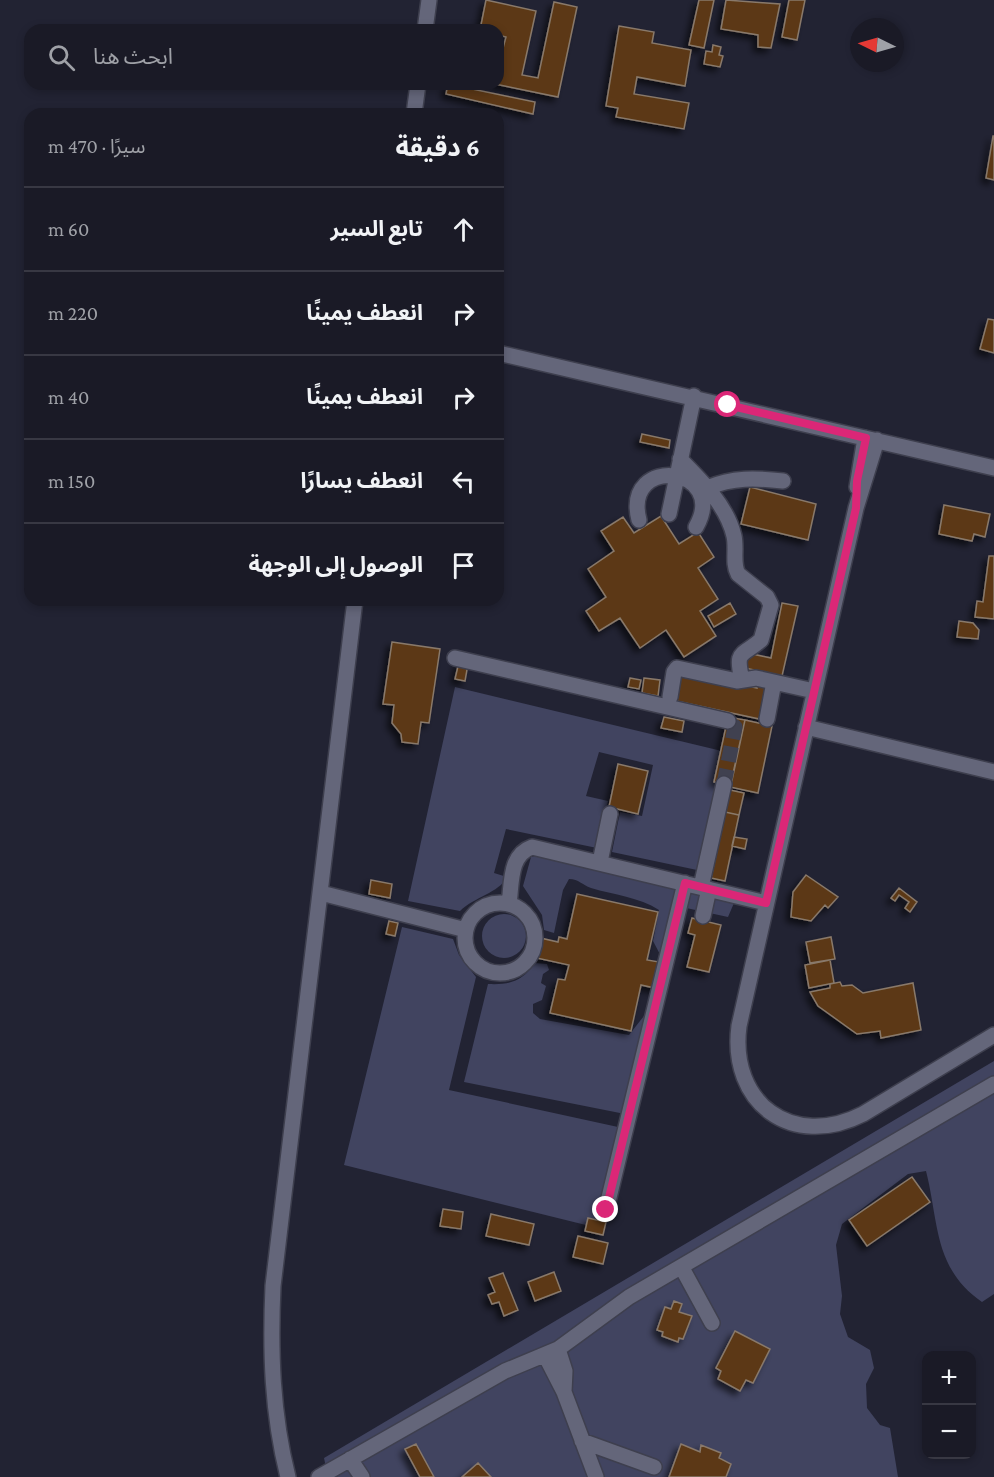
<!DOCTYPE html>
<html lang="ar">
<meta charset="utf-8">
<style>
:root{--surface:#1a1a26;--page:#23232e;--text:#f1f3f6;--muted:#9fa1a7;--line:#383843}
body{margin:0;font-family:"Crimson Pro","Noto Sans Arabic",serif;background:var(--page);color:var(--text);direction:rtl}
.controls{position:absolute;right:18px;bottom:18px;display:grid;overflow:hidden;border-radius:12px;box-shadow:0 3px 9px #0003}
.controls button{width:54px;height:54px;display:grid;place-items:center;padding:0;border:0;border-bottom:2px solid var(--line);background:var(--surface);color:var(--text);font:30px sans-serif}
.compass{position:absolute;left:850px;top:18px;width:54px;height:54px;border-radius:50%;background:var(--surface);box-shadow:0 3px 9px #0003;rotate:275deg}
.stop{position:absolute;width:18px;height:18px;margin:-14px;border:4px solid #db2777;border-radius:50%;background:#fff}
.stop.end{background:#db2777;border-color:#fff;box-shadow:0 2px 6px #0008}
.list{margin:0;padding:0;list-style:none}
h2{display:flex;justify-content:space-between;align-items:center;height:78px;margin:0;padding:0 24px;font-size:26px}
h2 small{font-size:20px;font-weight:400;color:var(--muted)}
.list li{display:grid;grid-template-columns:39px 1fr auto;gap:18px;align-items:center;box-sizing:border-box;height:84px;padding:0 24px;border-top:2px solid var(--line)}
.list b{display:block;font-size:22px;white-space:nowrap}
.list em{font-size:20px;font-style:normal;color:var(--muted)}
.icon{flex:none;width:33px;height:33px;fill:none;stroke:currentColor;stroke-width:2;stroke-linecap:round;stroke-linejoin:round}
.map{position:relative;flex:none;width:994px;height:1477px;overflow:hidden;direction:ltr}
.search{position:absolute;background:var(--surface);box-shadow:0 3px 9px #0003;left:24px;top:24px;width:480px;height:66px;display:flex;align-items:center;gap:15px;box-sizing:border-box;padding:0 21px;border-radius:18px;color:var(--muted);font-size:22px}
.panel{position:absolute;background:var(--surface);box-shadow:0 3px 9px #0003;left:24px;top:108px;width:480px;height:498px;border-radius:18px;direction:rtl}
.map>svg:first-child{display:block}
.green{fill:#414460}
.building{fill:#5b3914;stroke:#89796b;stroke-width:1.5;filter:url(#shadow)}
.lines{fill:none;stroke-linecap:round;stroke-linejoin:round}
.minor-tunnel{stroke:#404150;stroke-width:15;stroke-dasharray:15 8;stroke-linecap:butt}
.minor-casing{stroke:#3e3f4e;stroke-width:18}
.minor{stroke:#64667a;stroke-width:15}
.route{stroke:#db2777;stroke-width:8}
</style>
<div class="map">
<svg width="994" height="1477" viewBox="0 0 994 1477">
<defs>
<filter id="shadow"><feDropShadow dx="-4.5" dy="4.5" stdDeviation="3" flood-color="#0009"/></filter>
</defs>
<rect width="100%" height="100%" fill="#222333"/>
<!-- green -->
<path class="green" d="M 455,687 L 726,752 L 697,870 L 612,852 L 620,812 L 642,816 L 653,765 L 599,752 L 586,796 L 608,801 L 597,848 L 506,829 L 494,873 L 507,877 C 499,893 474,897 460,911 L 408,901 Z
M 548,853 L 737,896 L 728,917 L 677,906 L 664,962 L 653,941 L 659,910 C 639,897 614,895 591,888 C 582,885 579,879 569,879 L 563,890 L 554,933 L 544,930 L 542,915 L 523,886 L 531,857 Z
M482 936a22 22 0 1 1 44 0a22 22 0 1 1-44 0Z
M 402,927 L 453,939 L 459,955 L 476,977 L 449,1090 L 618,1127 L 598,1228 L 344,1165 Z
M 535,963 L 547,964 L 549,970 L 543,974 L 541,983 L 546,986 L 542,1000 L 533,1004 L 533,1013 L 540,1019 L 629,1035 L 651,1007 L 625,1114 L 464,1082 L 488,984 C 511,985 522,981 535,963 Z
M 994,1061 L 994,1294 L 982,1302 C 933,1268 939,1222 926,1171 L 908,1174 L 842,1224 L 836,1245 L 842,1296 L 840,1314 L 848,1337 L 870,1350 L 874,1368 L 866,1384 L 867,1408 L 880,1425 L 890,1428 L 898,1477 L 328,1477 L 324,1458 Z"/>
<!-- building -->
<path class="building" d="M 486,0 L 536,11 L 522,75 L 538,78 L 554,2 L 577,7 L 558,97 L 495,84 L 498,84 L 498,67 L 506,37 L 498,35 L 498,30 L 480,30 Z
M 699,0 L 714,0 L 704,48 L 689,45 Z
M 726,0 L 780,4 L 771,48 L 758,47 L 758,35 L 721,29 Z
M 789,0 L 805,0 L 797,40 L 782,37 Z
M 619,26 L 654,32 L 652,43 L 691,50 L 685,86 L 637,77 L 634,94 L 689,103 L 684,129 L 616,117 L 618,108 L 606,106 Z
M 713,45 L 721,47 L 719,55 L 723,56 L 720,67 L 704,64 L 706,51 L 712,52 Z
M 448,84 L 535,102 L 533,114 L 446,94 Z
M 993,136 L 994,136 L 994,180 L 986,178 Z
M 988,319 L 994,320 L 994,353 L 980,349 Z
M 642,434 L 670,440 L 669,448 L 640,442 Z
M 750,487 L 816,504 L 808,540 L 741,524 Z
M 944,505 L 990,514 L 985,537 L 974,534 L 972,541 L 939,534 Z
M 661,516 L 679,544 L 698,532 L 714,557 L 698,568 L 718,599 L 700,611 L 716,636 L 684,657 L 666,630 L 640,648 L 620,618 L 599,631 L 586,611 L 606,597 L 588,569 L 614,551 L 601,531 L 623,517 L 634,533 Z
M 989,556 L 994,556 L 994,619 L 975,617 L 977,601 L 983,602 Z
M 730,603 L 736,614 L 714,627 L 708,616 Z
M 782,603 L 798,606 L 782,676 L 740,667 L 743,652 L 771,658 Z
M 959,621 L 973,623 L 979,630 L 978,639 L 957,637 Z
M 392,642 L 440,649 L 429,723 L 421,722 L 418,744 L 402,742 L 401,734 L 392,723 L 394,705 L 383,704 Z
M 459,662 L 468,664 L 465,681 L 455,679 Z
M 682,672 L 757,688 L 757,684 L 771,687 L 764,720 L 676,701 Z
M 630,678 L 641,680 L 639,689 L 628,687 Z
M 644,678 L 660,680 L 658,696 L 642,693 Z
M 664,717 L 684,721 L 682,732 L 661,728 Z
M 728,717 L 745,720 L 731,785 L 714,782 Z
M 745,720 L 772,726 L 758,793 L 730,787 Z
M 618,764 L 648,771 L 638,814 L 609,807 Z
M 730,790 L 744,793 L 739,815 L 725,812 Z
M 725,812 L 739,815 L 725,881 L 711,878 Z
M 734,837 L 747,839 L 745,849 L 732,846 Z
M 806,875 L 838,897 L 828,908 L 825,905 L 811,921 L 791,917 L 793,892 Z
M 371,880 L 392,884 L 390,898 L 369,894 Z
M 899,888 L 917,902 L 910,912 L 905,908 L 909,902 L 899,895 L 895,901 L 891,898 Z
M 577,894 L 658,912 L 647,960 L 665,963 L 659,989 L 641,985 L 631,1031 L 550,1013 L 558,979 L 565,980 L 569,965 L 532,957 L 536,937 L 558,942 L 559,937 L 567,939 Z
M 692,918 L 721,925 L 709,972 L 687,967 L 695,935 L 688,933 Z
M 389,921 L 398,923 L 395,936 L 386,934 Z
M 831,937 L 835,959 L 810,963 L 806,942 Z
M 830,960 L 834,983 L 809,988 L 805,965 Z
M 840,982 L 842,986 L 852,985 L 863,993 L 913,983 L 921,1030 L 881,1038 L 880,1031 L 857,1034 L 818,1006 L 810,992 L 830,988 L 830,984 Z
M 912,1177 L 930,1202 L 867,1246 L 849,1220 Z
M 443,1209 L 463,1212 L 461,1229 L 440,1226 Z
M 491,1214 L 534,1224 L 529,1245 L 486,1236 Z
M 588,1218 L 606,1222 L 603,1235 L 585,1231 Z
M 578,1236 L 608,1243 L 603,1264 L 573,1257 Z
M 554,1272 L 561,1291 L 535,1301 L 528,1282 Z
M 503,1273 L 518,1310 L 504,1316 L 499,1302 L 492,1304 L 488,1295 L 495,1292 L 489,1278 Z
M 674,1301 L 682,1304 L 679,1312 L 692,1316 L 683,1339 L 679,1338 L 678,1342 L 662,1336 L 663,1332 L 657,1330 L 665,1307 L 671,1309 Z
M 735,1331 L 770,1349 L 753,1383 L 746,1380 L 740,1391 L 718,1379 L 721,1371 L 716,1368 Z
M 416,1444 L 434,1477 L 420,1477 L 405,1449 Z
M 681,1444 L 700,1452 L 701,1445 L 721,1453 L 719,1458 L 731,1464 L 726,1477 L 669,1477 Z
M 478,1463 L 491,1477 L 462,1477 Z"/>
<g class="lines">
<!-- minor-tunnel -->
<path class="minor-tunnel" d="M 724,784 L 735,727 L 728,721"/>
<!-- minor casing -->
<g class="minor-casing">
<path id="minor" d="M 425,30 L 429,0
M 414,114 L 418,84
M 498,353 L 994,468
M 877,440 L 856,508 L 739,1026 C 729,1103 792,1150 863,1114 L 994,1035
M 680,459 C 702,481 727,506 734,536 C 737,549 732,563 738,574 L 767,597 L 771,605 L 761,640 C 741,657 735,650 742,680
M 857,487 L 865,438
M 707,488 C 733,477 756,478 783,481
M 669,514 L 694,396
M 639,520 C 622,453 730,467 696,527
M 455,658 L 728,721
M 670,697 L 674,672 L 677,668 L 737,681 L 756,678 L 814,691
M 767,719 L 774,682
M 806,727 L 994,772
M 600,862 L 610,814
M 701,887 L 724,784
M 321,893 L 466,930
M465 938a35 35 0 1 1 70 0a35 35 0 1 1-70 0Z
M 509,904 C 512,883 509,855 532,847 L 766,903
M 703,916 L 709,889
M 606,1210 L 685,883
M 682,1268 L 712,1323
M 558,1349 L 565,1371 L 564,1392
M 545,1355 L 564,1392 L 596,1477
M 582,1441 L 654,1467
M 350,1459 L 362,1477
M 288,1477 C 272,1414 270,1351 273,1286 L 355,600
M 319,1477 L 505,1371 L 558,1349 L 629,1297 L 994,1084"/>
</g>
<!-- minor -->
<use href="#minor" class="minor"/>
</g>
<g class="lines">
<!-- route -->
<path class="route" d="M 606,1210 L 685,883 L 766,903 L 856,508 L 857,481 L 866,438 L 728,405"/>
</g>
</svg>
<div class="controls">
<button>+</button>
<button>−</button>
</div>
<svg class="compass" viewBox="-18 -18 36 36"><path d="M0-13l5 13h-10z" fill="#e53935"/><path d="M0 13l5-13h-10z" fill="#9fa1a7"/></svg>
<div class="stop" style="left:728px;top:405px"></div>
<div class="stop end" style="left:606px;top:1210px"></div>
<div class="search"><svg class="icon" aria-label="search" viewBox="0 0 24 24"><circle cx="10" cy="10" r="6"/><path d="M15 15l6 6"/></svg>ابحث هنا</div>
<section class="panel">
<h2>6 دقيقة<small>سيرًا · 470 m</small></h2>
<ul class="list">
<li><svg class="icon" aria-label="ahead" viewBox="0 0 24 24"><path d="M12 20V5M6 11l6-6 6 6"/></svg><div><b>تابع السير</b></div><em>60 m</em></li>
<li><svg class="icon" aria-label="right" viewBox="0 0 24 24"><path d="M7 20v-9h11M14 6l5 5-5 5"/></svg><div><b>انعطف يمينًا</b></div><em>220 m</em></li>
<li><svg class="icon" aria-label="right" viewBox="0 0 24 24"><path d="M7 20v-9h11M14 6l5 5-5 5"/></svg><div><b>انعطف يمينًا</b></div><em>40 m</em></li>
<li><svg class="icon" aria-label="left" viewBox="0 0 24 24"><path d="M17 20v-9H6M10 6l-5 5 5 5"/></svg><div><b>انعطف يسارًا</b></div><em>150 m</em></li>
<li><svg class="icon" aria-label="arrive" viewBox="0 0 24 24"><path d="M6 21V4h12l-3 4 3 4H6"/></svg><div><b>الوصول إلى الوجهة</b></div></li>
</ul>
</section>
</div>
